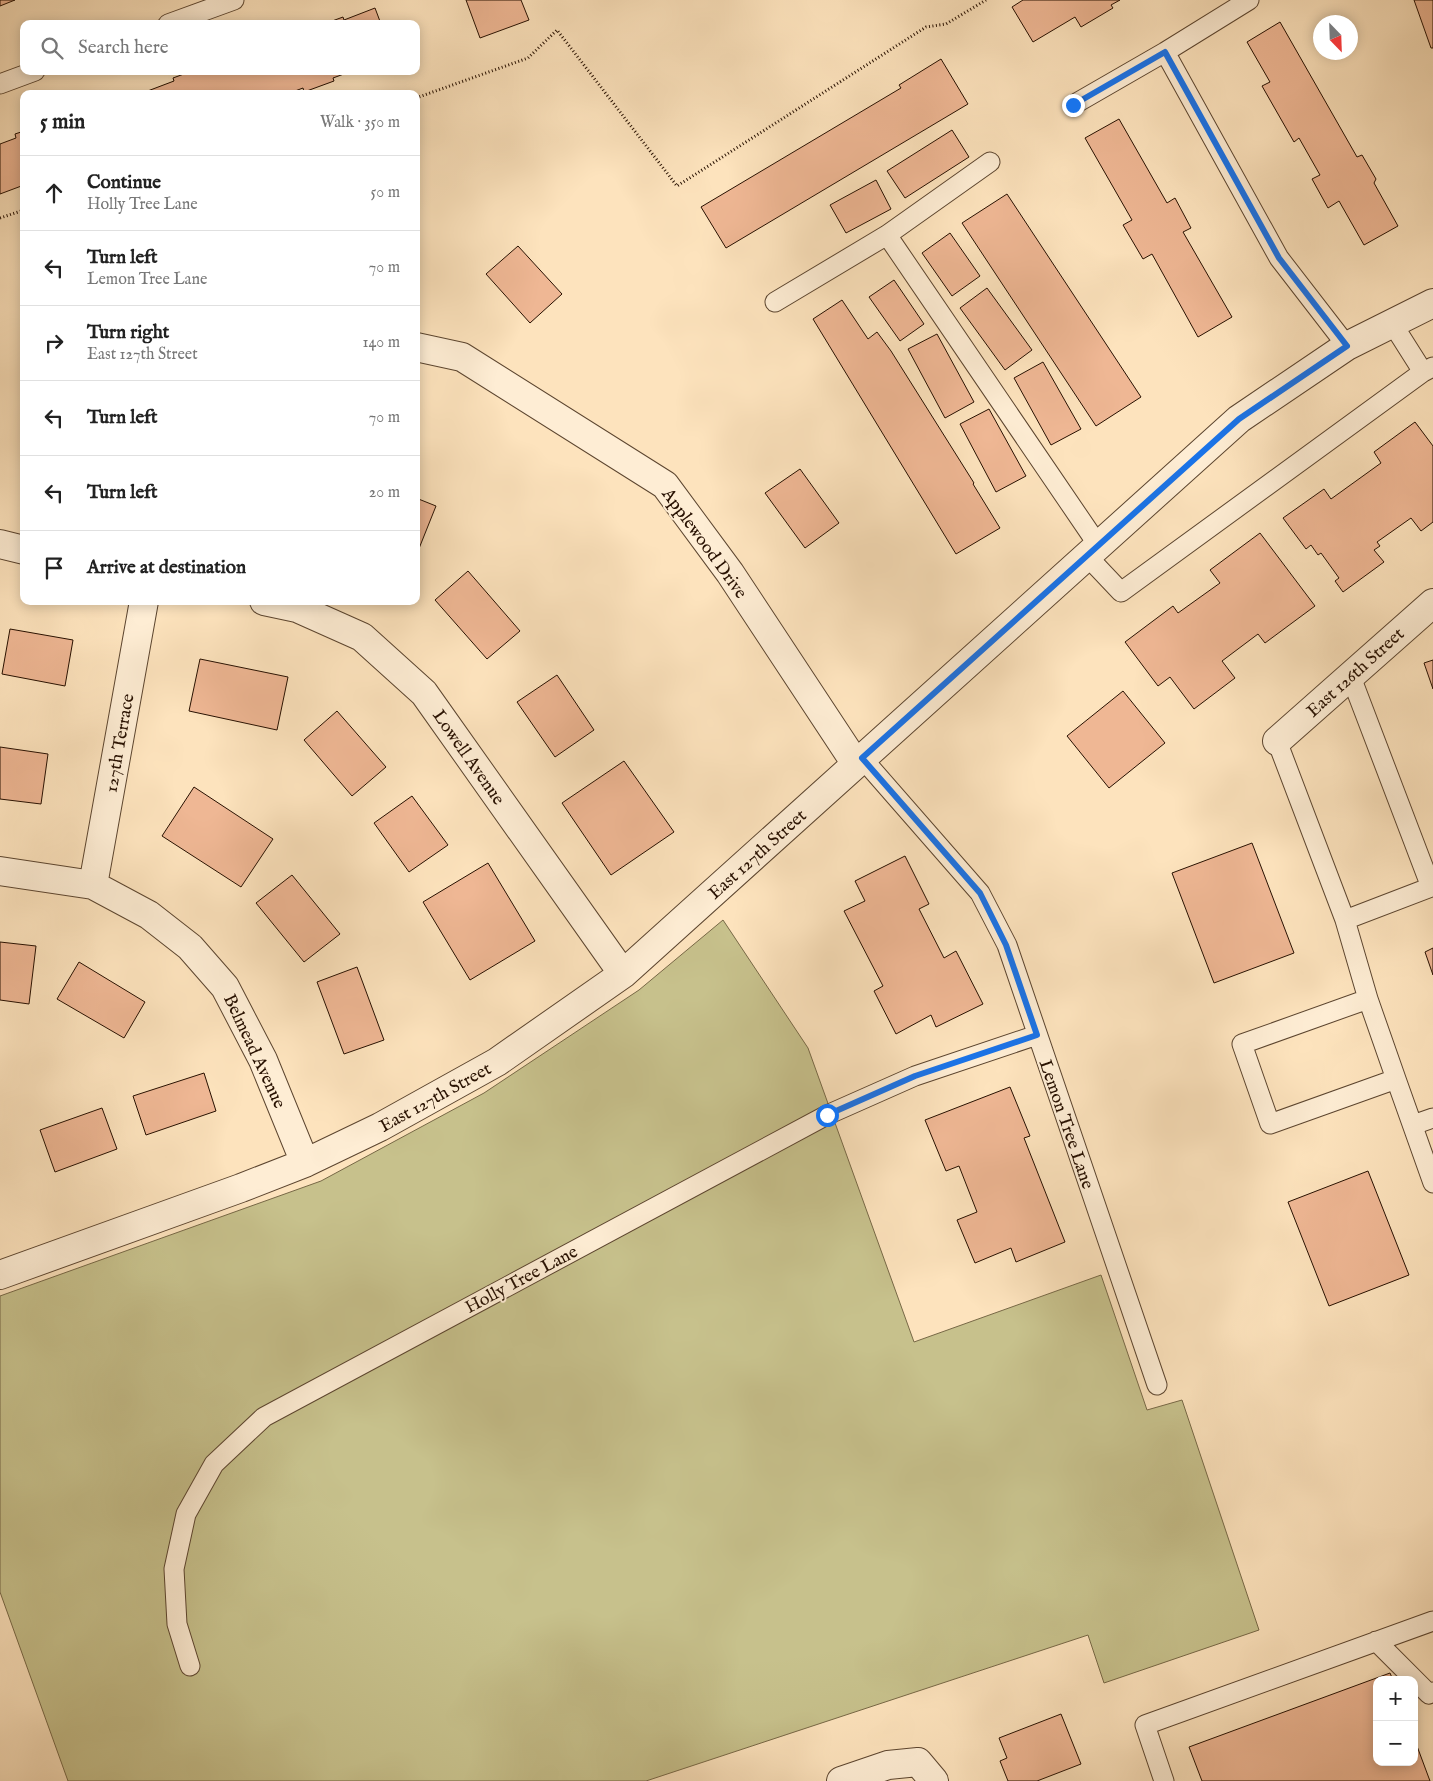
<!DOCTYPE html>
<meta charset="utf-8">
<style>
:root{--surface:#fff;--page:#f6f6f6;--text:#222;--muted:#767676;--line:#e0e0e0}
body{margin:0;font-family:"IM FELL English",serif;background:var(--page);color:var(--text)}
.controls{position:absolute;right:15px;bottom:15px;display:grid;overflow:hidden;border-radius:10px;box-shadow:0 2px 12px #0003}
.controls button{width:45px;height:45px;display:grid;place-items:center;padding:0;border:0;border-bottom:1px solid var(--line);background:var(--surface);color:var(--text);font:25px sans-serif}
.compass{position:absolute;left:1313px;top:15px;width:45px;height:45px;border-radius:50%;background:var(--surface);box-shadow:0 2px 12px #0003;rotate:157deg}
.stop{position:absolute;width:15px;height:15px;margin:-11px;border:4px solid #1a73e8;border-radius:50%;background:#fff}
.stop.end{background:#1a73e8;border-color:#fff;box-shadow:0 1px 5px #0008}
.list{margin:0;padding:0;list-style:none}
h2{display:flex;justify-content:space-between;align-items:center;height:65px;margin:0;padding:0 20px;font-size:21px}
h2 small{font-size:16px;font-weight:400;color:var(--muted)}
.list li{display:grid;grid-template-columns:32px 1fr auto;gap:15px;align-items:center;box-sizing:border-box;height:75px;padding:0 20px;border-top:1px solid var(--line)}
.list b{display:block;font-size:19px;white-space:nowrap}
.list p{margin:0;font-size:16px;white-space:nowrap;color:var(--muted)}
.list em{font-size:16px;font-style:normal;color:var(--muted)}
.icon{flex:none;width:28px;height:28px;fill:none;stroke:currentColor;stroke-width:2;stroke-linecap:round;stroke-linejoin:round}
.map{position:relative;flex:none;width:1433px;height:1781px;overflow:hidden}
.search{position:absolute;background:var(--surface);box-shadow:0 2px 12px #0003;left:20px;top:20px;width:400px;height:55px;display:flex;align-items:center;gap:12px;box-sizing:border-box;padding:0 18px;border-radius:10px;color:var(--muted);font-size:19px}
.panel{position:absolute;background:var(--surface);box-shadow:0 2px 12px #0003;left:20px;top:90px;width:400px;height:515px;border-radius:10px}
.map>svg:first-child{display:block}
.green{fill:#c7c18c;stroke:#776846}
.building{fill:#efb794;stroke:#271000}
.lines{fill:none;stroke-linecap:round;stroke-linejoin:round}
.service-casing{stroke:#5c452f;stroke-width:21}
.minor-casing{stroke:#5c452f;stroke-width:30}
.path{stroke:#271000;stroke-width:3;stroke-dasharray:1 2.5;stroke-linecap:butt}
.service{stroke:#feedd4;stroke-width:19}
.minor{stroke:#feedd4;stroke-width:28}
.route{stroke:#1a73e8;stroke-width:6}
.labels{text-anchor:middle;stroke-width:4;stroke-linejoin:round;paint-order:stroke}
.street-label{font-size:18px;fill:#271000;stroke:#feedd4}
</style>
<div class="map">
<svg width="1433" height="1781" viewBox="0 0 1433 1781">
<rect width="100%" height="100%" fill="#fde3bd"/>
<filter id="stains"><feTurbulence type="fractalNoise" baseFrequency=".004" numOctaves="4"/><feColorMatrix values="0 0 0 0 .2 0 0 0 0 .09 0 0 0 0 .02 0 0 0 .5 -.17"/></filter>
<radialGradient id="worn" r=".72"><stop offset=".6" stop-color="#630" stop-opacity="0"/><stop offset="1" stop-color="#630" stop-opacity=".3"/></radialGradient>
<!-- green -->
<path class="green" d="M 723,920 L 808,1048 L 914,1342 L 1101,1275 L 1147,1410 L 1182,1400 L 1259,1630 L 1104,1683 L 1088,1635 L 646,1781 L 68,1781 L 0,1592 L 0,1296 L 321,1181 L 484,1093 L 639,990 Z"/>
<!-- building -->
<path class="building" d="M 0,0 L 15,0 L 0,6 Z
M 466,0 L 521,0 L 529,20 L 480,38 Z
M 1023,0 L 1120,0 L 1111,5 L 1113,8 L 1081,27 L 1075,17 L 1033,42 L 1012,7 Z
M 1414,0 L 1433,0 L 1433,48 L 1431,48 Z
M 375,8 L 381,24 L 324,24 L 343,17 L 344,20 Z
M 1280,22 L 1357,157 L 1362,155 L 1376,179 L 1374,183 L 1398,226 L 1364,245 L 1339,201 L 1328,208 L 1312,179 L 1320,175 L 1299,138 L 1294,142 L 1262,86 L 1270,82 L 1247,42 Z
M 941,59 L 968,104 L 726,248 L 701,207 L 901,88 L 899,85 Z
M 192,71 L 352,71 L 333,78 L 334,81 L 304,92 L 303,88 L 287,94 L 146,94 L 145,92 L 174,81 L 173,78 Z
M 1119,119 L 1167,203 L 1175,198 L 1191,228 L 1183,232 L 1232,317 L 1198,337 L 1152,254 L 1143,259 L 1123,225 L 1132,220 L 1085,138 Z
M 952,130 L 969,157 L 905,198 L 887,171 Z
M 24,131 L 24,185 L 0,194 L 0,144 L 16,138 L 15,134 Z
M 876,180 L 891,209 L 846,233 L 830,205 Z
M 1007,194 L 1141,397 L 1096,426 L 962,223 Z
M 950,233 L 980,276 L 952,296 L 922,253 Z
M 518,246 L 562,294 L 530,323 L 486,274 Z
M 894,280 L 924,324 L 900,341 L 869,297 Z
M 987,288 L 1032,350 L 1005,370 L 960,308 Z
M 842,300 L 868,339 L 877,332 L 891,351 L 974,483 L 973,484 L 1000,528 L 956,554 L 813,319 Z
M 937,334 L 974,402 L 945,418 L 908,349 Z
M 1043,362 L 1081,429 L 1051,445 L 1014,378 Z
M 989,409 L 1026,476 L 996,492 L 960,424 Z
M 1415,422 L 1433,446 L 1433,522 L 1421,531 L 1411,518 L 1377,542 L 1380,546 L 1374,550 L 1384,562 L 1343,592 L 1335,581 L 1339,578 L 1321,553 L 1318,555 L 1311,545 L 1306,549 L 1283,518 L 1324,489 L 1331,499 L 1381,463 L 1374,452 Z
M 800,469 L 839,523 L 805,548 L 765,493 Z
M 416,498 L 436,506 L 416,556 Z
M 1260,533 L 1315,606 L 1265,643 L 1258,634 L 1222,661 L 1235,678 L 1194,709 L 1170,677 L 1158,686 L 1125,642 L 1173,606 L 1178,613 L 1220,583 L 1210,570 Z
M 468,571 L 520,631 L 487,659 L 435,600 Z
M 10,629 L 73,640 L 65,686 L 2,674 Z
M 200,659 L 288,677 L 277,730 L 189,711 Z
M 1433,660 L 1433,689 L 1424,663 Z
M 557,675 L 594,730 L 555,757 L 517,702 Z
M 1123,691 L 1165,743 L 1109,788 L 1067,736 Z
M 337,711 L 386,767 L 352,796 L 304,740 Z
M 0,747 L 48,754 L 41,804 L 0,799 Z
M 624,761 L 674,832 L 611,875 L 562,803 Z
M 194,787 L 273,839 L 241,887 L 162,836 Z
M 412,796 L 448,845 L 409,872 L 374,823 Z
M 1252,843 L 1294,953 L 1214,983 L 1172,873 Z
M 905,856 L 929,904 L 919,909 L 944,958 L 956,951 L 983,1004 L 936,1027 L 931,1015 L 896,1034 L 874,991 L 883,986 L 844,911 L 865,901 L 855,881 Z
M 488,863 L 535,941 L 470,980 L 423,902 Z
M 292,875 L 340,934 L 304,962 L 256,903 Z
M 0,942 L 36,946 L 29,1004 L 0,1000 Z
M 1433,948 L 1433,975 L 1425,952 Z
M 79,962 L 145,1002 L 124,1038 L 57,999 Z
M 357,967 L 384,1040 L 344,1054 L 317,982 Z
M 204,1073 L 216,1111 L 146,1135 L 133,1096 Z
M 1010,1087 L 1030,1136 L 1024,1138 L 1065,1242 L 1016,1262 L 1011,1248 L 975,1263 L 957,1220 L 977,1212 L 959,1166 L 946,1171 L 925,1120 Z
M 102,1108 L 117,1149 L 55,1172 L 40,1130 Z
M 1368,1171 L 1409,1275 L 1329,1306 L 1288,1202 Z
M 1390,1673 L 1393,1680 L 1377,1680 L 1377,1762 L 1414,1762 L 1414,1738 L 1430,1781 L 1202,1781 L 1189,1747 Z
M 1061,1714 L 1081,1764 L 1037,1781 L 1008,1781 L 1000,1761 L 1007,1758 L 999,1738 Z"/>
<g class="lines">
<!-- service casing -->
<g class="service-casing">
<path id="service" d="M 168,24 L 234,0
M 1165,52 L 1279,258 L 1347,346
M 0,84 L 35,71
M 1073,105 L 1165,52 L 1249,0
M 887,235 L 1098,545
M 775,302 L 887,235 L 990,162
M 1392,323 L 1423,372
M 1086,555 L 1121,592 L 1423,372 L 1433,367
M 1277,741 L 1345,920 L 1431,887 L 1351,677
M 862,758 L 980,893 L 1007,945 L 1157,1385
M 1345,920 L 1368,999 L 1396,1079 L 1270,1124 L 1242,1044 L 1368,999
M 1396,1079 L 1433,1183
M 1413,1125 L 1433,1118
M 1376,1641 L 1429,1694 L 1433,1692
M 190,1666 L 177,1624 L 174,1569 L 186,1514 L 214,1464 L 264,1417 L 827,1115 L 915,1076 L 1037,1035
M 1164,1781 L 1145,1725 L 1433,1621"/>
</g>
<!-- minor casing -->
<g class="minor-casing">
<path id="minor" d="M 416,347 L 462,357 L 665,485 L 730,573 L 856,764
M 0,544 L 24,550
M 264,601 L 297,608 L 362,637 L 424,693 L 623,974
M 1277,741 L 1433,603
M 0,871 L 93,885 L 149,915 L 190,947 L 225,987 L 263,1060 L 305,1163
M 93,885 L 144,601
M 0,1275 L 241,1188 L 305,1163 L 380,1127 L 497,1062 L 623,974 L 1239,419 L 1347,346 L 1433,303
M 841,1781 L 888,1765 L 918,1762 L 934,1781"/>
</g>
<!-- path -->
<path class="path" d="M 351,94 L 359,94
M 416,98 L 528,58 L 557,30 L 677,186 L 926,27 L 946,24 L 986,0
M 0,218 L 24,210"/>
<!-- service -->
<use href="#service" class="service"/>
<!-- minor -->
<use href="#minor" class="minor"/>
</g>
<g class="lines">
<!-- route -->
<path class="route" d="M 827,1115 L 915,1076 L 1037,1035 L 1006,945 L 980,893 L 862,758 L 1239,419 L 1347,346 L 1279,258 L 1165,52 L 1073,105"/>
</g>
<g class="labels">
<!-- street labels -->
<g class="street-label">
<text transform="translate(705 543) rotate(54)" y="6">Applewood Drive</text>
<text transform="translate(1355 672) rotate(-42)" y="6">East 126th Street</text>
<text transform="translate(119 743) rotate(-80)" y="6">127th Terrace</text>
<text transform="translate(469 757) rotate(55)" y="6">Lowell Avenue</text>
<text transform="translate(757 854) rotate(-42)" y="6">East 127th Street</text>
<text transform="translate(255 1051) rotate(65)" y="6">Belmead Avenue</text>
<text transform="translate(435 1097) rotate(-29)" y="6">East 127th Street</text>
<text transform="translate(1067 1124) rotate(71)" y="6">Lemon Tree Lane</text>
<text transform="translate(521 1279) rotate(-28)" y="6">Holly Tree Lane</text>
</g>
</g>
<rect width="100%" height="100%" filter="url(#stains)"/>
<rect width="100%" height="100%" fill="url(#worn)"/>
</svg>
<div class="controls">
<button>+</button>
<button>−</button>
</div>
<svg class="compass" viewBox="-18 -18 36 36"><path d="M0-13l5 13h-10z" fill="#e53935"/><path d="M0 13l5-13h-10z" fill="#767676"/></svg>
<div class="stop" style="left:827px;top:1115px"></div>
<div class="stop end" style="left:1073px;top:105px"></div>
<div class="search"><svg class="icon" aria-label="search" viewBox="0 0 24 24"><circle cx="10" cy="10" r="6"/><path d="M15 15l6 6"/></svg>Search here</div>
<section class="panel">
<h2>5 min<small>Walk · 350 m</small></h2>
<ul class="list">
<li><svg class="icon" aria-label="ahead" viewBox="0 0 24 24"><path d="M12 20V5M6 11l6-6 6 6"/></svg><div><b>Continue</b><p>Holly Tree Lane</p></div><em>50 m</em></li>
<li><svg class="icon" aria-label="left" viewBox="0 0 24 24"><path d="M17 20v-9H6M10 6l-5 5 5 5"/></svg><div><b>Turn left</b><p>Lemon Tree Lane</p></div><em>70 m</em></li>
<li><svg class="icon" aria-label="right" viewBox="0 0 24 24"><path d="M7 20v-9h11M14 6l5 5-5 5"/></svg><div><b>Turn right</b><p>East 127th Street</p></div><em>140 m</em></li>
<li><svg class="icon" aria-label="left" viewBox="0 0 24 24"><path d="M17 20v-9H6M10 6l-5 5 5 5"/></svg><div><b>Turn left</b></div><em>70 m</em></li>
<li><svg class="icon" aria-label="left" viewBox="0 0 24 24"><path d="M17 20v-9H6M10 6l-5 5 5 5"/></svg><div><b>Turn left</b></div><em>20 m</em></li>
<li><svg class="icon" aria-label="arrive" viewBox="0 0 24 24"><path d="M6 21V4h12l-3 4 3 4H6"/></svg><div><b>Arrive at destination</b></div></li>
</ul>
</section>
</div>
